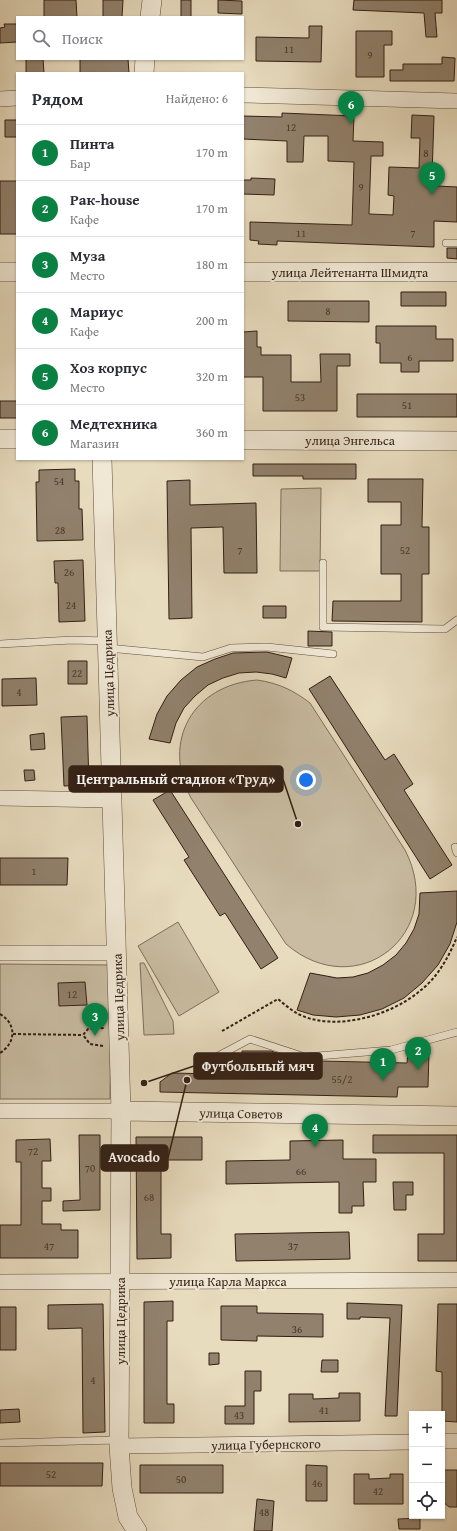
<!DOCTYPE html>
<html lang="ru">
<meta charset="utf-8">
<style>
:root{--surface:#fff;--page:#f2f2f3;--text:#2b2b33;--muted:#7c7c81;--line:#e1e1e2;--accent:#0b8043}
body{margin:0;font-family:"Gentium Book Plus",serif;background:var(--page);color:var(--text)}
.controls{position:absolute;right:12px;bottom:12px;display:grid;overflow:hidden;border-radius:0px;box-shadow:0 1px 3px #0004}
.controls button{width:36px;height:36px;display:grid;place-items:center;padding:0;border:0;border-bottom:1px solid var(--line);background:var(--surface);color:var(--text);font:20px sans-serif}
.you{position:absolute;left:306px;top:780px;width:14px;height:14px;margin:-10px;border:3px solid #fff;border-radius:50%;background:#1a73e8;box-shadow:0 0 0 6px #1a73e833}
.badge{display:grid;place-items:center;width:26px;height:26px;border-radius:50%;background:var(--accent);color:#fff;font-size:13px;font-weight:700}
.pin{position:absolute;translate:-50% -33px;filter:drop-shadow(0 1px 2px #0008)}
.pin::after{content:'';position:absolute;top:21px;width:14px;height:12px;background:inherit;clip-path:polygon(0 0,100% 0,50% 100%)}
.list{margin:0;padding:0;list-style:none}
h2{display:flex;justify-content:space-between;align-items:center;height:52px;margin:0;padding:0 16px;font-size:17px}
h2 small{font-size:13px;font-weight:400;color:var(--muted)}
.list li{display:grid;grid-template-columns:26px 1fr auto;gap:12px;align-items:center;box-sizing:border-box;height:56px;padding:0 16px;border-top:1px solid var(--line)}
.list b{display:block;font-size:15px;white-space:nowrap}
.list p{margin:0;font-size:13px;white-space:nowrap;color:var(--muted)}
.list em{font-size:13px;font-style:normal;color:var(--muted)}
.icon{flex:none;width:22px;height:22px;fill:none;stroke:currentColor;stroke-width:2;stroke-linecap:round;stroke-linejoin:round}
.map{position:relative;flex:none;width:457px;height:1531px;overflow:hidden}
.search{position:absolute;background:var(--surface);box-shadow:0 1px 3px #0004;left:16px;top:16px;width:228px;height:44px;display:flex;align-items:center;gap:10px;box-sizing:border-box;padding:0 14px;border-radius:0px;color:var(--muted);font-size:15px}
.panel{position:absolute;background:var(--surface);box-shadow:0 1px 3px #0004;left:16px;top:72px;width:228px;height:388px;border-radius:0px}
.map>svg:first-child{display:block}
.green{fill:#c9bca2;stroke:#7e6e5b}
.building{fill:#91816d;stroke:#321f14}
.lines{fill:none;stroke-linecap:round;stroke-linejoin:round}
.service-casing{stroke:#604e3f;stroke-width:8}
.minor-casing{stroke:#604e3f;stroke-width:16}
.tertiary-casing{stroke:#604e3f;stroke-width:20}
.path{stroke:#321f14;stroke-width:2;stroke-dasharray:3 2;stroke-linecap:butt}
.service{stroke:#f0e8d5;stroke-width:7}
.minor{stroke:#f0e8d5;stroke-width:15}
.tertiary{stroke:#f0e8d5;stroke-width:19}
.labels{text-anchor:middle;stroke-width:4;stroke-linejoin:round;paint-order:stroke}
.number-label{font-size:11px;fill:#4a382a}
.street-label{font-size:13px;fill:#321f14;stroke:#f0e8d5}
.leader{fill:none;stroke:#321f14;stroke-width:1.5}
.callout-dot{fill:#321f14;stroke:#f0e8d5;stroke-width:1.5}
.callout{fill:#321f14;stroke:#321f14;stroke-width:1.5}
.callout-label{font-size:14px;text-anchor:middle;font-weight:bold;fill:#fff}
</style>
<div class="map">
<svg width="457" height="1531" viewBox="0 0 457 1531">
<rect width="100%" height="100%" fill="#e8dcbf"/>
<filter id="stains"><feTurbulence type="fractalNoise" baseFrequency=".005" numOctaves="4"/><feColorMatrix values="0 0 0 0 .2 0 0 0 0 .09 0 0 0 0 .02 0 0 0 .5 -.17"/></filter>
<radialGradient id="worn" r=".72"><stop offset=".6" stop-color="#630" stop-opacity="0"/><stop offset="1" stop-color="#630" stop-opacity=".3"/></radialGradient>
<!-- green -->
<path class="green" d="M 321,488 L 320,571 L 280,571 L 281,489 Z
M 257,680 C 278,683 293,690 310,703 L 405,850 C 448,933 357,1005 286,944 L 191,798 C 161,741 193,685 257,680 Z
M 178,922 L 219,992 L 179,1016 L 138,946 Z
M 140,963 L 144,963 L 173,1021 L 174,1034 L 144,1035 Z
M 0,964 L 111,965 L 110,1099 L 0,1099 Z"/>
<!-- building -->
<path class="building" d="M 44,0 L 76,0 L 77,17 L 44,17 Z
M 103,0 L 123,0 L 122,17 L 103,17 Z
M 181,0 L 191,0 L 191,17 L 181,17 Z
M 218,0 L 242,1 L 242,14 L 218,13 Z
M 354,0 L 442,0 L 442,13 L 435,13 L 437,37 L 426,37 L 424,13 L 353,10 Z
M 4,24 L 17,24 L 17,42 L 0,43 L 0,28 L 5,27 Z
M 309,26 L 322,26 L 321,62 L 256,61 L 256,37 L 309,38 Z
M 356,31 L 392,31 L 392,45 L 384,45 L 384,77 L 356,77 Z
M 442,57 L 455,58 L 454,81 L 390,81 L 390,70 L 403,70 L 403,64 L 442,64 Z
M 26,59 L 43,59 L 44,73 L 26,73 Z
M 80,59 L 128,59 L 129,73 L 80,73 Z
M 282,113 L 354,116 L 353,141 L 383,142 L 383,156 L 371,156 L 369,214 L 393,215 L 394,196 L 388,195 L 389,167 L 419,168 L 420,138 L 411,138 L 412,115 L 434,116 L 432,176 L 437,176 L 437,186 L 457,187 L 457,222 L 434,221 L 434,247 L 277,241 L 277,245 L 258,244 L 259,241 L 250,240 L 250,222 L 352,225 L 354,162 L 328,161 L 328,136 L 304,136 L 303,162 L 287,162 L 287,141 L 243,139 L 243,116 L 282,117 Z
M 5,120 L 17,120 L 17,137 L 5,137 Z
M 251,178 L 275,179 L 274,195 L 243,194 L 243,180 L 251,180 Z
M 0,181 L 17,181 L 17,234 L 0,234 Z
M 447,248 L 457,248 L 457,259 L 447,258 Z
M 401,292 L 446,292 L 446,306 L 401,306 Z
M 288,301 L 369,301 L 369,322 L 288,321 Z
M 376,326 L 436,326 L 436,339 L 453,339 L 453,361 L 419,361 L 419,372 L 401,372 L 401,363 L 380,363 L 380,343 L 376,343 Z
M 257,331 L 257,347 L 261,347 L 261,355 L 291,355 L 291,382 L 321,382 L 320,354 L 350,354 L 350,366 L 337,366 L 337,411 L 263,411 L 263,377 L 243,377 L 243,332 Z
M 357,394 L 457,394 L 457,417 L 357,417 Z
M 0,401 L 17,401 L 17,418 L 0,418 Z
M 253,464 L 356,464 L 356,479 L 303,479 L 303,476 L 253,476 Z
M 75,469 L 75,481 L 79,481 L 79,509 L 82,509 L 83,540 L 37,541 L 36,482 L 39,482 L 39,470 Z
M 368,479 L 423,479 L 422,527 L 429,527 L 429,574 L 422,574 L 422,622 L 332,621 L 333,601 L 401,601 L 401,574 L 381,574 L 381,525 L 401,525 L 401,502 L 368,502 Z
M 190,480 L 190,505 L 256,503 L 257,573 L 224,573 L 223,527 L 191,528 L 192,618 L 169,619 L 167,481 Z
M 83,560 L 85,621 L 59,622 L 58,583 L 55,583 L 54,561 Z
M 263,606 L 286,606 L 286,618 L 263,618 Z
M 308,631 L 332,632 L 332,646 L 308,646 Z
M 267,652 L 292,658 L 286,678 L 272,674 L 256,672 L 239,673 L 223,678 L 208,685 L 195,696 L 184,708 L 176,723 L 170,743 L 149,739 L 157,714 L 167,696 L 181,680 L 197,667 L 215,659 L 233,653 Z
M 68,661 L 87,661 L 87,684 L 68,684 Z
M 330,676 L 385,760 L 394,754 L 413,784 L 404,790 L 452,865 L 430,879 L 309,689 Z
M 36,678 L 37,705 L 2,706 L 2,679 Z
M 87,716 L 89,785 L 64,786 L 61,717 Z
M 44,733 L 45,749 L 31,750 L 30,735 Z
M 24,770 L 34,770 L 35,780 L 25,781 Z
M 170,790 L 278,958 L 261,969 L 225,913 L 220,916 L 184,860 L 189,857 L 153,800 Z
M 0,858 L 68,858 L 67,885 L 0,885 Z
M 457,891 L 457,922 L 450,944 L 438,965 L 422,983 L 404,998 L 382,1009 L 360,1015 L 336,1017 L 313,1015 L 297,1010 L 310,973 L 337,978 L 353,977 L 368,973 L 383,965 L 396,955 L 406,943 L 414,929 L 419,914 L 420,893 Z
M 85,982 L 87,1005 L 59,1006 L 58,983 Z
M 242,1051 L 271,1051 L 277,1053 L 277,1060 L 407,1063 L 408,1052 L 429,1052 L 428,1087 L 398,1087 L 397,1097 L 160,1092 L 160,1082 L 172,1073 L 216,1074 L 216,1067 L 242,1067 Z
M 79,1135 L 100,1135 L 100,1210 L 63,1211 L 63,1201 L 80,1200 Z
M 373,1135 L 457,1135 L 457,1261 L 418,1261 L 418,1234 L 444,1234 L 444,1153 L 373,1153 Z
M 136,1137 L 202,1137 L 202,1160 L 161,1160 L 161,1234 L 171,1234 L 171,1258 L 137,1259 Z
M 50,1139 L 51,1161 L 42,1161 L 42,1188 L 51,1188 L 51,1201 L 42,1201 L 42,1224 L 61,1224 L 61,1230 L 78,1230 L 78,1258 L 0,1258 L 0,1225 L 21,1225 L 21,1162 L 16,1162 L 16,1140 Z
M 343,1140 L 343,1159 L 376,1159 L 376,1182 L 363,1182 L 364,1206 L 352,1206 L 352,1213 L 339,1213 L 339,1182 L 226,1184 L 226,1161 L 290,1160 L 290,1141 Z
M 393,1182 L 413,1182 L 413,1195 L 406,1195 L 406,1210 L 394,1210 Z
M 349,1232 L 350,1259 L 236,1261 L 235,1234 Z
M 173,1301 L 173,1321 L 167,1321 L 167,1404 L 174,1404 L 174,1423 L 144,1423 L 144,1302 Z
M 347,1303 L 402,1305 L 397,1416 L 385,1416 L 390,1318 L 360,1317 L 360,1319 L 347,1319 Z
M 103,1304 L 105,1432 L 83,1433 L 82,1328 L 48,1329 L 48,1305 Z
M 438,1304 L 457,1304 L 457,1422 L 442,1421 L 442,1372 L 436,1371 Z
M 221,1306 L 257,1306 L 257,1313 L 323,1314 L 323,1337 L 257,1336 L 257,1341 L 221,1340 Z
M 0,1307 L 16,1307 L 16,1350 L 0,1350 Z
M 209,1353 L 219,1353 L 219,1364 L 209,1365 Z
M 322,1360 L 338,1360 L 338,1372 L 321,1372 Z
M 245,1371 L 261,1371 L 261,1391 L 254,1391 L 254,1424 L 225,1424 L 225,1406 L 245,1406 Z
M 339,1393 L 360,1393 L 360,1421 L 289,1422 L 289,1394 L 313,1394 L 313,1399 L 339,1398 Z
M 19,1409 L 20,1422 L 0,1423 L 0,1410 Z
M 0,1463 L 103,1463 L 102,1486 L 0,1486 Z
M 140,1465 L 223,1465 L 223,1493 L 140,1493 Z
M 306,1465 L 327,1466 L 327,1501 L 306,1501 Z
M 442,1470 L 457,1470 L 457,1507 L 449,1507 L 442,1501 Z
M 354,1474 L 369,1474 L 369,1479 L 390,1478 L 390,1474 L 403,1474 L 403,1504 L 354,1504 Z
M 257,1499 L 274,1501 L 272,1531 L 254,1531 Z
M 420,1518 L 420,1529 L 399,1529 L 398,1519 Z"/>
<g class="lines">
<!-- service casing -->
<g class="service-casing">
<path id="service" d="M 446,243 L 457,243
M 323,563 L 323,627 L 445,629 L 457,620
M 0,644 L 72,640 L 107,641
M 108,648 L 203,657 L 231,648 L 267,647 L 333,654
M 455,847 L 457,853
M 218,1056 L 250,1039 L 305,1057 L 391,1050 L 457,1032
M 0,1443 L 118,1440"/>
</g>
<!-- minor casing -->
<g class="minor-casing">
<path id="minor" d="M 243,95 L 457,101
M 0,99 L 17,98
M 0,798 L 112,800
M 0,953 L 117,953
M 0,1111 L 121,1111
M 0,1282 L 457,1280
M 442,1441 L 457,1441
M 119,1446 L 412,1442"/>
</g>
<!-- tertiary casing -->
<g class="tertiary-casing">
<path id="tertiary" d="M 150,17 L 152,0
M 144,73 L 145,59
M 0,272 L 17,272
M 243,272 L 457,272
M 0,439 L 17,439
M 243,440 L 457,441
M 102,459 L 121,1111 L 119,1446 L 122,1488 L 128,1517 L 137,1531
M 121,1111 L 457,1116"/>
</g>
<!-- path -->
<path class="path" d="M 0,1014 C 17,1024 16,1043 0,1053
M 222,1031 L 278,999 C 284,1004 291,1010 298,1014 C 335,1032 391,1016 421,990 C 438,977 449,956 457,937
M 13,1034 L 83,1035
M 103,1046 L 90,1044 L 83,1035 L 88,1029 L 104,1028"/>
<!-- service -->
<use href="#service" class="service"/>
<!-- minor -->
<use href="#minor" class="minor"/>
<!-- tertiary -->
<use href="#tertiary" class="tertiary"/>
</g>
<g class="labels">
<!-- number labels -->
<g class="number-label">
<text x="289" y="53">11</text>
<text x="370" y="59">9</text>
<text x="291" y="131">12</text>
<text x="426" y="157">8</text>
<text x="361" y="191">9</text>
<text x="301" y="237">11</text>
<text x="413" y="237">7</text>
<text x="328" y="315">8</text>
<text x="410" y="361">6</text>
<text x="300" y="401">53</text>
<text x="407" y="409">51</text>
<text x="59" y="485">54</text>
<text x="60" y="534">28</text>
<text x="240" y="554">7</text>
<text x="405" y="554">52</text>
<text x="69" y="576">26</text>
<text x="71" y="609">24</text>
<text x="77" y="677">22</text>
<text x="19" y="696">4</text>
<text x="34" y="875">1</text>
<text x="72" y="998">12</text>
<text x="342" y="1083">55/2</text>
<text x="33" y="1155">72</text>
<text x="90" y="1172">70</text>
<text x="301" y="1175">66</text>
<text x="149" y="1201">68</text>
<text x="49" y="1250">47</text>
<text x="293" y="1250">37</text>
<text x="297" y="1333">36</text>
<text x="93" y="1384">4</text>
<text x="324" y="1414">41</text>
<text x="239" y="1419">43</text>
<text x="51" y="1478">52</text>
<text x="181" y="1483">50</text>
<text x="317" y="1487">46</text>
<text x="378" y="1495">42</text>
<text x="264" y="1516">48</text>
</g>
<!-- street labels -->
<g class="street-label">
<text x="350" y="277">улица Лейтенанта Шмидта</text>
<text x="350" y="445">улица Энгельса</text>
<text transform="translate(108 673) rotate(-92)" y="5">улица Цедрика</text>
<text transform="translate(118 997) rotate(-92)" y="5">улица Цедрика</text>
<text transform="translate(241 1113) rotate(1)" y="5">улица Советов</text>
<text x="228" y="1286">улица Карла Маркса</text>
<text transform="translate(120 1321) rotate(-90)" y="5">улица Цедрика</text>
<text transform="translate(266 1444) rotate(-1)" y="5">улица Губернского</text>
</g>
</g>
<!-- callouts -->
<path class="leader" d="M298 824L283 779M144 1083L194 1066M187 1080L168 1158"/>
<g class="callout-dot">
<circle cx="298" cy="824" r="4"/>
<circle cx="144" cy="1083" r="4"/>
<circle cx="187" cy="1080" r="4"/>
</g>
<g class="callout">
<rect x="69" y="766" width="214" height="26" rx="4"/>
<rect x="194" y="1053" width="128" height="26" rx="4"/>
<rect x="101" y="1145" width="67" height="26" rx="4"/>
</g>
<g class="callout-label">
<text x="176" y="784">Центральный стадион «Труд»</text>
<text x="258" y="1071">Футбольный мяч</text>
<text x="134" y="1162">Avocado</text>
</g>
<rect width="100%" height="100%" filter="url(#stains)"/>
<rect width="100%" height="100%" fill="url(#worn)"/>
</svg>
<div class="controls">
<button>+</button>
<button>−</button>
<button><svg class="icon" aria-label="locate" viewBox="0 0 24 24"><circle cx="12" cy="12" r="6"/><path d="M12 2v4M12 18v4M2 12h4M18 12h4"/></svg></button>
</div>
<div class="you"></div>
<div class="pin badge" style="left:383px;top:1081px">1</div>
<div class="pin badge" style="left:418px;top:1070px">2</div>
<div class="pin badge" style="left:95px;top:1036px">3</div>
<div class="pin badge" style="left:315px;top:1147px">4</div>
<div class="pin badge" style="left:432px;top:195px">5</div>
<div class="pin badge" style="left:351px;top:124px">6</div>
<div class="search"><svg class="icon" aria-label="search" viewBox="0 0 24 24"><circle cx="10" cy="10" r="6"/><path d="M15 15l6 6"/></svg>Поиск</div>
<section class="panel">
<h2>Рядом<small>Найдено: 6</small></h2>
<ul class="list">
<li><span class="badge">1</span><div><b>Пинта</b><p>Бар</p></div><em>170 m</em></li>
<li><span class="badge">2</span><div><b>Рак-house</b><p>Кафе</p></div><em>170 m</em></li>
<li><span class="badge">3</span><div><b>Муза</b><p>Место</p></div><em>180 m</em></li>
<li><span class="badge">4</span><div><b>Мариус</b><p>Кафе</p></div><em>200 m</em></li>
<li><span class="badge">5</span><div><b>Хоз корпус</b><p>Место</p></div><em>320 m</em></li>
<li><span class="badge">6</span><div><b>Медтехника</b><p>Магазин</p></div><em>360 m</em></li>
</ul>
</section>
</div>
